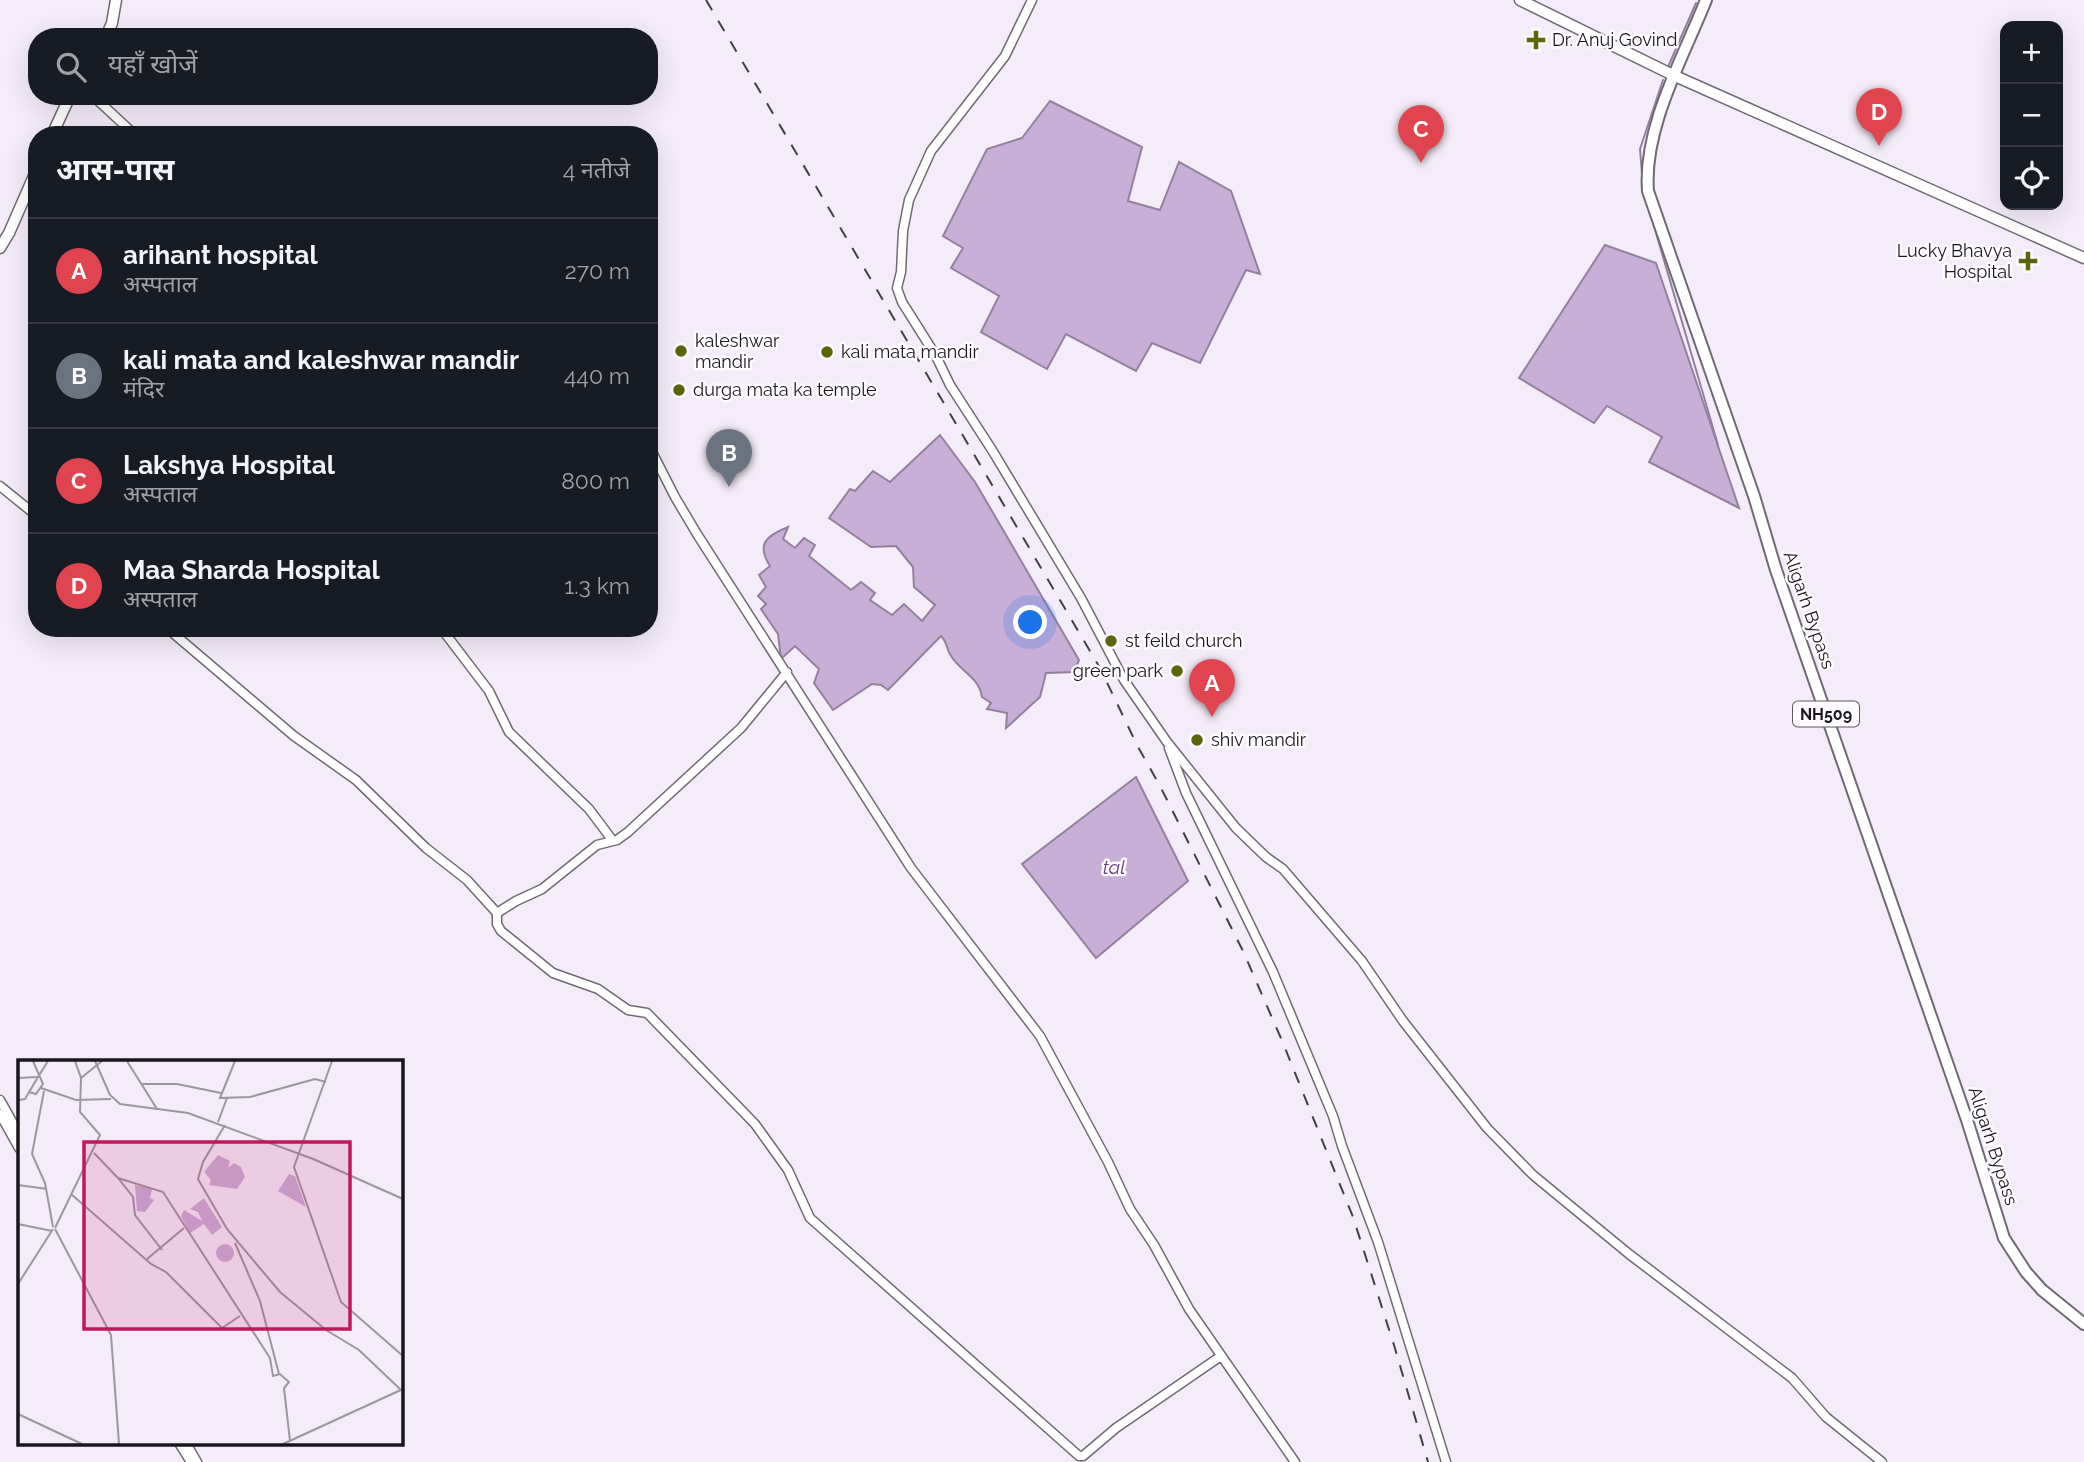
<!DOCTYPE html>
<html lang="hi">
<meta charset="utf-8">
<style>
:root{--surface:#171b24;--page:#242831;--text:#f1f3f6;--muted:#9ea1a6;--line:#363941;--accent:#2563eb}
body{margin:0;font-family:Raleway,"Noto Sans Devanagari",sans-serif;background:var(--page);color:var(--text)}
.controls{position:absolute;right:21px;top:21px;display:grid;overflow:hidden;border-radius:14px;box-shadow:0 7px 28px #0002}
.controls button{width:63px;height:63px;display:grid;place-items:center;padding:0;border:0;border-bottom:2px solid var(--line);background:var(--surface);color:var(--text);font:35px sans-serif}
.you{position:absolute;left:1031px;top:623px;width:24px;height:24px;margin:-18px;border:5px solid #fff;border-radius:50%;background:#1a73e8;box-shadow:0 0 0 10px #1a73e833}
.badge{display:grid;place-items:center;width:46px;height:46px;border-radius:50%;background:var(--accent);color:#fff;font-size:23px;font-weight:700}
.pin{position:absolute;translate:-50% -58px;filter:drop-shadow(0 2px 4px #0008)}
.pin::after{content:'';position:absolute;top:37px;width:24px;height:21px;background:inherit;clip-path:polygon(0 0,100% 0,50% 100%)}
.list{margin:0;padding:0;list-style:none}
h2{display:flex;justify-content:space-between;align-items:center;height:91px;margin:0;padding:0 28px;font-size:30px}
h2 small{font-size:23px;font-weight:400;color:var(--muted)}
.list li{display:grid;grid-template-columns:46px 1fr auto;gap:21px;align-items:center;box-sizing:border-box;height:105px;padding:0 28px;border-top:2px solid var(--line)}
.list b{display:block;font-size:26px;white-space:nowrap}
.list p{margin:0;font-size:23px;white-space:nowrap;color:var(--muted)}
.list em{font-size:23px;font-style:normal;color:var(--muted)}
.icon{flex:none;width:38px;height:38px;fill:none;stroke:currentColor;stroke-width:2;stroke-linecap:round;stroke-linejoin:round}
.map{position:relative;flex:none;width:2084px;height:1462px;overflow:hidden}
.search{position:absolute;background:var(--surface);box-shadow:0 7px 28px #0002;left:28px;top:28px;width:630px;height:77px;display:flex;align-items:center;gap:18px;box-sizing:border-box;padding:0 24px;border-radius:28px;color:var(--muted);font-size:26px}
.panel{position:absolute;background:var(--surface);box-shadow:0 7px 28px #0002;left:28px;top:126px;width:630px;height:511px;border-radius:28px}
.map>svg:first-child{display:block}
.water{fill:#c9aed7;stroke:#94809e;stroke-width:2}
.lines{fill:none;stroke-linecap:round;stroke-linejoin:round}
.stream{stroke:#94809e;stroke-width:2}
.minor-casing{stroke:#706874;stroke-width:11}
.major-casing{stroke:#706874;stroke-width:13}
.highway-casing{stroke:#706874;stroke-width:14}
.minor{stroke:#fff;stroke-width:8}
.major{stroke:#fff;stroke-width:10}
.highway{stroke:#fff;stroke-width:10}
.rail{stroke:#433f45;stroke-width:2;stroke-dasharray:12 12;stroke-linecap:butt}
.poi-dot{fill:#5a6507;stroke:#fefcff;stroke-width:2.5}
.labels{text-anchor:middle;stroke-width:5;stroke-linejoin:round;paint-order:stroke}
.shield{fill:#fefcff;stroke:#5d5b5f;stroke-width:2}
.shield-label{font-size:16px;font-weight:bold;fill:#18161a}
.poi-label{font-size:18px;fill:#18161a;stroke:#fefcff;text-anchor:start}
.street-label{font-size:18px;fill:#18161a;stroke:#fefcff}
.water-label{font-size:19px;font-style:italic;fill:#654177;stroke:#fefcff}
.inset-road{fill:none;stroke:#9c96a0;stroke-width:2}
.view{fill:#c2185b;fill-opacity:0.15;stroke:#c2185b;stroke-width:3.5}
.inset-edge{fill:none;stroke:#18161a;stroke-width:3.5}
</style>
<div class="map">
<svg width="2084" height="1462" viewBox="0 0 2084 1462">
<rect width="100%" height="100%" fill="#f4ecf9"/>
<!-- water -->
<path class="water" d="M 1050,101 L 1142,147 L 1128,201 L 1160,210 L 1179,162 L 1231,191 L 1260,274 L 1246,270 L 1200,363 L 1152,343 L 1136,371 L 1066,334 L 1047,369 L 981,332 L 999,296 L 951,268 L 963,248 L 943,236 L 987,149 L 1022,138 Z
M 1605,245 L 1656,263 L 1739,508 L 1649,462 L 1662,437 L 1607,406 L 1594,423 L 1519,378 Z
M 940,435 L 975,482 L 1079,660 L 1074,672 L 1046,673 L 1040,697 L 1006,728 L 1007,713 L 987,709 L 991,703 L 982,697 C 979,677 961,672 951,656 C 946,649 948,643 941,636 L 888,690 L 881,685 L 872,684 L 833,710 L 814,683 L 819,669 L 795,646 L 781,659 L 778,634 L 761,609 L 766,604 L 758,596 L 766,587 L 759,575 L 770,566 C 756,544 766,536 788,527 L 783,539 L 795,548 L 804,538 L 815,545 L 809,556 L 851,590 L 861,582 L 875,593 L 870,600 L 892,615 L 904,604 L 922,621 L 935,605 L 914,587 L 913,567 L 896,546 L 871,547 L 829,518 L 850,489 L 855,491 L 873,471 L 890,482 Z
M 1136,777 L 1188,881 L 1096,958 L 1022,864 Z"/>
<g class="lines">
<!-- stream -->
<path class="stream" d="M 1668,67 L 1696,3
M 1643,187 L 1640,149 L 1663,80
M 1647,202 L 1718,445"/>
<!-- minor casing -->
<g class="minor-casing">
<path id="minor" d="M 1032,0 L 1005,56 L 931,151 L 909,200 L 903,231 L 901,272 L 897,288 L 902,302 L 936,356 L 950,385 L 992,450 L 1081,598 L 1124,680 L 1167,742 L 1236,828 L 1266,857 L 1283,869 L 1362,961 L 1403,1021 L 1487,1128 L 1533,1175 L 1629,1254 L 1792,1378 L 1826,1417 L 1882,1462
M 93,96 L 135,135
M 649,446 L 675,497 L 697,534 L 911,868 L 1040,1036 L 1108,1162 L 1130,1209 L 1154,1245 L 1189,1309 L 1295,1462
M 0,486 L 37,516
M 167,628 L 294,736 L 356,780 L 426,848 L 467,880 L 497,913 L 497,924 L 501,931 L 553,973 L 598,989 L 628,1010 L 647,1013 L 755,1124 L 788,1170 L 810,1218 L 1079,1456 L 1083,1456 L 1116,1428 L 1221,1356
M 441,628 L 489,691 L 509,732 L 589,809 L 613,841
M 1169,748 L 1186,793 L 1273,972 L 1333,1116 L 1342,1146 L 1378,1242 L 1446,1462
M 497,913 L 516,901 L 542,889 L 597,845 L 617,840 L 628,832 L 741,728 L 787,672
M 0,1100 L 19,1134
M 0,1114 L 19,1148
M 179,1443 L 191,1462
M 186,1443 L 197,1462"/>
</g>
<!-- major casing -->
<g class="major-casing">
<path id="major" d="M 1520,0 L 1675,76 L 2084,258
M 106,37 L 112,23 L 116,0
M 52,135 L 70,96
M 0,248 L 9,233 L 37,169"/>
</g>
<!-- highway casing -->
<g class="highway-casing">
<path id="highway" d="M 1706,0 C 1683,58 1643,128 1648,191 L 1754,496 L 1776,570 L 1967,1120 L 2004,1238 L 2026,1272 L 2042,1290 L 2084,1324"/>
</g>
<!-- minor -->
<use href="#minor" class="minor"/>
<!-- major -->
<use href="#major" class="major"/>
<!-- highway -->
<use href="#highway" class="highway"/>
<!-- rail -->
<path class="rail" d="M 706,0 L 1100,668 L 1137,745 L 1161,788 L 1243,951 L 1283,1043 L 1353,1217 L 1394,1345 L 1428,1462"/>
</g>
<!-- markers -->
<g class="poi-dot">
<path d="M1532.5 29.5h7v7h7v7h-7v7h-7v-7h-7v-7h7z"/>
<path d="M2024.5 250.5h7v7h7v7h-7v7h-7v-7h-7v-7h7z"/>
<circle cx="681" cy="351" r="7"/>
<circle cx="827" cy="352" r="7"/>
<circle cx="679" cy="390" r="7"/>
<circle cx="1111" cy="641" r="7"/>
<circle cx="1177" cy="671" r="7"/>
<circle cx="1197" cy="740" r="7"/>
</g>
<g class="labels">
<!-- shield labels -->
<rect class="shield" x="1793" y="701.5" width="66" height="25" rx="5"/>
<g class="shield-label">
<text x="1826" y="720">NH509</text>
</g>
<!-- poi labels -->
<g class="poi-label">
<text x="1552" y="46">Dr. Anuj Govind</text>
<text x="2012" y="257" text-anchor="end">Lucky Bhavya<tspan x="2012" dy="21">Hospital</tspan></text>
<text x="695" y="347">kaleshwar<tspan x="695" dy="21">mandir</tspan></text>
<text x="841" y="358">kali mata mandir</text>
<text x="693" y="396">durga mata ka temple</text>
<text x="1125" y="647">st feild church</text>
<text x="1163" y="677" text-anchor="end">green park</text>
<text x="1211" y="746">shiv mandir</text>
</g>
<!-- street labels -->
<g class="street-label">
<text transform="translate(1809 610) rotate(71)" y="6">Aligarh Bypass</text>
<text transform="translate(1993 1146) rotate(72)" y="6">Aligarh Bypass</text>
</g>
<!-- water labels -->
<g class="water-label">
<text x="1114" y="874">tal</text>
</g>
</g>
<!-- overview -->
<g transform="translate(18 1060)">
<rect width="385" height="385" fill="#f4ecf9"/>
<path d="M 200,95 L 212,101 L 210,108 L 216,103 L 223,107 L 227,117 L 219,129 L 191,125 L 193,120 L 186,112 ZM 271,114 L 277,116 L 288,147 L 260,131 ZM 117,125 L 134,129 L 132,138 L 136,140 L 127,152 L 119,151 ZM 186,138 L 204,167 L 194,175 L 186,164 L 172,173 L 163,156 L 166,150 L 184,161 L 180,152 L 172,149 ZM198 193a9 9 0 1 1 18 0a9 9 0 1 1-18 0Z" fill="#c9aed7"/>
<path class="inset-road" d="M 77,1 L 92,35 L 102,44 L 170,53 L 298,100M 109,1 L 139,49M 217,1 L 202,38 L 232,37 L 297,19 L 308,22M 314,1 L 276,107 L 323,242 L 385,296M 0,18 L 20,17 L 30,1M 63,18 L 84,1M 123,24 L 159,24 L 203,33M 23,28 L 58,40 L 93,39M 26,31 L 14,94 L 27,123 L 35,167M 11,32 L 18,34 L 25,24 L 15,1M 0,40 L 7,39 L 20,17M 200,62 L 209,38M 207,65 L 185,102 L 180,119 L 209,169 L 262,232 L 308,270 L 341,290 L 383,330M 76,93 L 100,118 L 145,132 L 252,298 L 255,316 L 262,314 L 271,322 L 266,328 L 272,381M 293,98 L 385,139M 100,118 L 115,137 L 117,155 L 144,190M 0,125 L 29,129M 53,134 L 133,204 L 148,212 L 204,268 L 222,256M 0,164 L 34,171M 37,168 L 82,75 L 62,52 L 63,18 L 57,1M 37,169 L 93,275 L 101,384M 217,183 L 242,241 L 261,314M 129,199 L 166,168M 0,224 L 35,169M 0,354 L 64,384M 265,384 L 385,329"/>
<path class="view" d="M 66,82 L 332,82 L 332,269 L 66,269 Z"/>
<rect width="385" height="385" class="inset-edge"/>
</g>
</svg>
<div class="controls">
<button>+</button>
<button>−</button>
<button><svg class="icon" aria-label="locate" viewBox="0 0 24 24"><circle cx="12" cy="12" r="6"/><path d="M12 2v4M12 18v4M2 12h4M18 12h4"/></svg></button>
</div>
<div class="you"></div>
<div class="pin badge" style="left:1212px;top:717px;background:#e0444e">A</div>
<div class="pin badge" style="left:729px;top:487px;background:#6b7280">B</div>
<div class="pin badge" style="left:1421px;top:163px;background:#e0444e">C</div>
<div class="pin badge" style="left:1879px;top:146px;background:#e0444e">D</div>
<div class="search"><svg class="icon" aria-label="search" viewBox="0 0 24 24"><circle cx="10" cy="10" r="6"/><path d="M15 15l6 6"/></svg>यहाँ खोजें</div>
<section class="panel">
<h2>आस-पास<small>4 नतीजे</small></h2>
<ul class="list">
<li><span class="badge" style="background:#e0444e">A</span><div><b>arihant hospital</b><p>अस्पताल</p></div><em>270 m</em></li>
<li><span class="badge" style="background:#6b7280">B</span><div><b>kali mata and kaleshwar mandir</b><p>मंदिर</p></div><em>440 m</em></li>
<li><span class="badge" style="background:#e0444e">C</span><div><b>Lakshya Hospital</b><p>अस्पताल</p></div><em>800 m</em></li>
<li><span class="badge" style="background:#e0444e">D</span><div><b>Maa Sharda Hospital</b><p>अस्पताल</p></div><em>1.3 km</em></li>
</ul>
</section>
</div>
